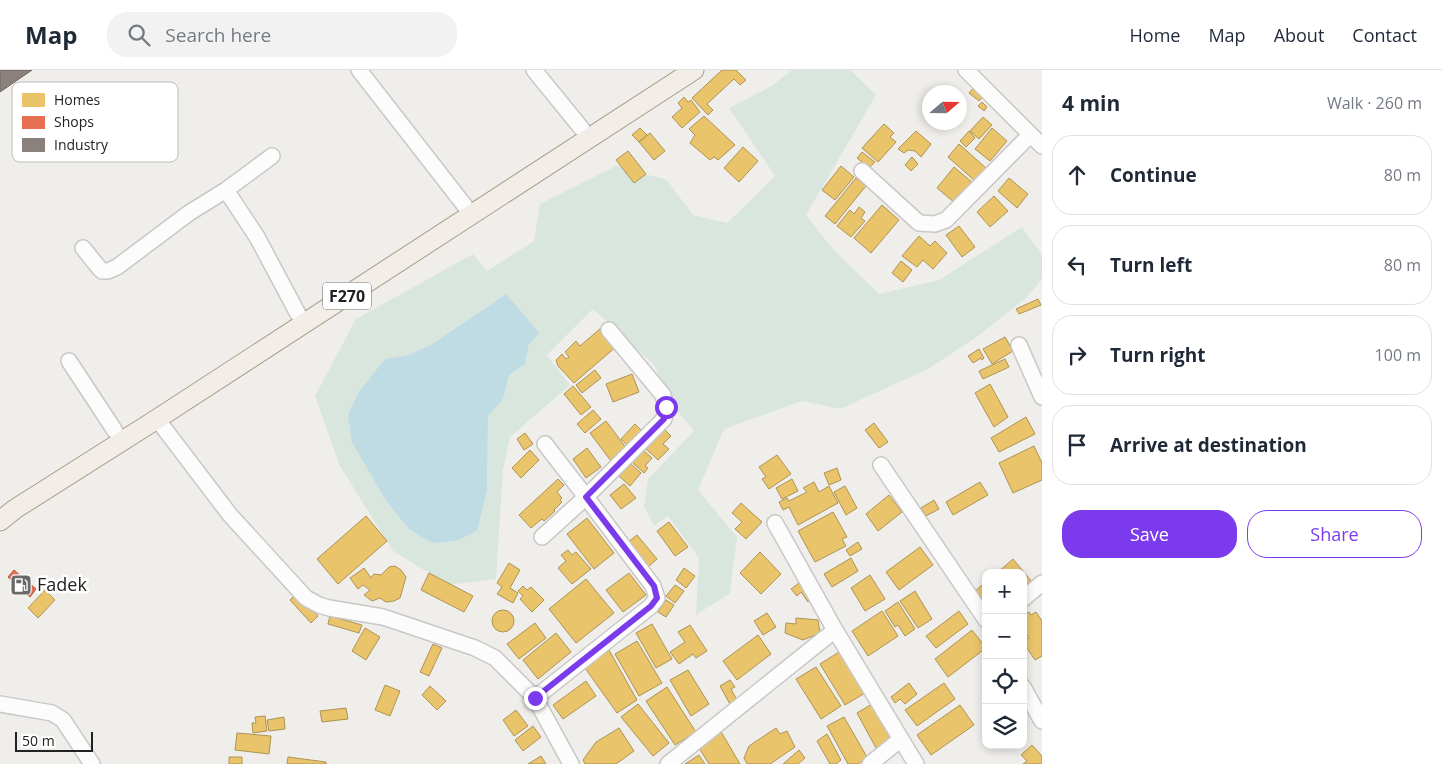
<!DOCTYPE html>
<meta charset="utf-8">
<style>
:root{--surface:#fff;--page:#f2f2f3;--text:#1f2937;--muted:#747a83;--line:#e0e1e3;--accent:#7c3aed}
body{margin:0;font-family:"Open Sans",sans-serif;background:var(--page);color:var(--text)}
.controls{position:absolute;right:15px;bottom:15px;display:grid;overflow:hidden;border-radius:10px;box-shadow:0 2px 8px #0003}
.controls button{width:45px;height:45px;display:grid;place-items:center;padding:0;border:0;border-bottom:1px solid var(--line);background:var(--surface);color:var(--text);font:25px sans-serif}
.compass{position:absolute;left:922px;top:15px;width:45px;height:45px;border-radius:50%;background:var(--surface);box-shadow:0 2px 8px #0003;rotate:70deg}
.scale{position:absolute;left:15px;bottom:12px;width:78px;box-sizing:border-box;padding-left:5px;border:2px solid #222;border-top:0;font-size:14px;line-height:18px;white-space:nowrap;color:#222;-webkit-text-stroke:4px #fff;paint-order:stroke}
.stop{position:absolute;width:15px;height:15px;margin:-11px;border:4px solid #7c3aed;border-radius:50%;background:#fff}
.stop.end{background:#7c3aed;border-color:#fff;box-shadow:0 1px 5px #0008}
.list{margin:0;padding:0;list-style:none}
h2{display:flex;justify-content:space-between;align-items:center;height:65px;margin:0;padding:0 20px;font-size:21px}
h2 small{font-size:16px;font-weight:400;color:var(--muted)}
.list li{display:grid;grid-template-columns:32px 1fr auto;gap:15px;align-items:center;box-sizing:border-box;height:80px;margin:0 10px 10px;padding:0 10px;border:1px solid var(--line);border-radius:20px}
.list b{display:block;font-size:19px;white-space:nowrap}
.list em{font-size:16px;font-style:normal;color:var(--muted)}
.actions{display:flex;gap:10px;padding:15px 20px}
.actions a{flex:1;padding:11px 0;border:1px solid var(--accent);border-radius:20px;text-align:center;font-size:18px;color:var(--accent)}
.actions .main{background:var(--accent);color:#fff}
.icon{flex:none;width:28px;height:28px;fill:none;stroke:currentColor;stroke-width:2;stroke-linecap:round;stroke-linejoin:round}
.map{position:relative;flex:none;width:1042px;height:694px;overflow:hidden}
header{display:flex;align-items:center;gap:30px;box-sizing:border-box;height:70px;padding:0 25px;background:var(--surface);border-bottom:1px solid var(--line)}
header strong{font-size:24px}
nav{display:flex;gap:28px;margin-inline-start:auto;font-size:18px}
.search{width:350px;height:45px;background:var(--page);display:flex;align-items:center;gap:12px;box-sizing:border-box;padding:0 18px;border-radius:20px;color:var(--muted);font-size:19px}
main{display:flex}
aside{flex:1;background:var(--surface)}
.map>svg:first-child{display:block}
.wetland{fill:#d9e6de;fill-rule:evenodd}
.water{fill:#bfdbe3}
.homes{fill:#e9c46a;stroke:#ad9354}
.shops{fill:#e76f51;stroke:#ac5843}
.industry{fill:#8a817c;stroke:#6b6461}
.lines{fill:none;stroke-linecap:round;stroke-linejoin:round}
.minor-casing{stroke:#c9c8c7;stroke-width:18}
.major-casing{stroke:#a79c86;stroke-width:21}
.minor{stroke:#fdfcfc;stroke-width:15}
.major{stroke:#f3ede7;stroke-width:19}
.route{stroke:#7c3aed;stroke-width:6}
.labels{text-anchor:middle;stroke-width:5;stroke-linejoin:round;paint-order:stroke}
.shield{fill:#fff;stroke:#646464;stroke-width:1}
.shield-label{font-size:16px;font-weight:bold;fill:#222}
.poi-label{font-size:18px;fill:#222;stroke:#fff;text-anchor:start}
.key{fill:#fff;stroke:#bdbdbd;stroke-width:1}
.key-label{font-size:14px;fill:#222}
</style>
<header>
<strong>Map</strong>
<div class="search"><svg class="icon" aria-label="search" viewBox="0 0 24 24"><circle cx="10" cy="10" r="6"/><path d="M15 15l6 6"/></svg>Search here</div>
<nav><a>Home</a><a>Map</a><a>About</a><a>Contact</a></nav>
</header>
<main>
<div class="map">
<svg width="1042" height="694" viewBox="0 0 1042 694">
<rect width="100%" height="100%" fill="#f0eeeb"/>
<!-- wetland -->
<path class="wetland" d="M 792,0 L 850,0 L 876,25 L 806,145 L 832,178 L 879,224 L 939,210 L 1022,157 L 1042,185 L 1042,209 L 1025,229 L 975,268 L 928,299 L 840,339 L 802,331 L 724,359 L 698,420 L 737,467 L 730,523 L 696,545 L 699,488 L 668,446 L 654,456 L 644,436 L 648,409 L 694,361 L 669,331 L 655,296 L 593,239 L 547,285 L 570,315 L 510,367 L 503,400 L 496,509 L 449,515 L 393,481 L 340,396 L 315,326 L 356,249 L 473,184 L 487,201 L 534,171 L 540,134 L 616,96 L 667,110 L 693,145 L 727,153 L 775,106 L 729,38 L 770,17 ZM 506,224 L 529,274 L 525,294 L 509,305 L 503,329 L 488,346 L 487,421 L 477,461 L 457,471 L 432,473 L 385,289 L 409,285 L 434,273 Z"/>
<!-- water -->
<path class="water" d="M 506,224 L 539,263 L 529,274 L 525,294 L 509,305 L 503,329 L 488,346 L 487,421 L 477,461 L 457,471 L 432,473 L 409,459 L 387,432 L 352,372 L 348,345 L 359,322 L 385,289 L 409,285 L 434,273 Z"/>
<!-- homes -->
<path class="homes" d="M 722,0 L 736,0 L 746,10 L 740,15 L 734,9 L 707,34 L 713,40 L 708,45 L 692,28 Z
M 974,17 L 984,25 L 979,31 L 969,23 Z
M 684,27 L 688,32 L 691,30 L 700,42 L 682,58 L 672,47 L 682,38 L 678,33 Z
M 982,32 L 987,37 L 984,41 L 978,36 Z
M 704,46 L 735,75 L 718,90 L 714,87 L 710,90 L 690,73 L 695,65 L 689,59 Z
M 983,47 L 992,55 L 979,69 L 970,61 Z
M 884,54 L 894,63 L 890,67 L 896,72 L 878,92 L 862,78 Z
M 640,58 L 647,65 L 639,72 L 632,65 Z
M 992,58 L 1007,71 L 990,91 L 975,79 Z
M 916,61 L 931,74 L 921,87 L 915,81 L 908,80 L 904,83 L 898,79 Z
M 969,61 L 975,68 L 966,77 L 960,71 Z
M 650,63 L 665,81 L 654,90 L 639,72 Z
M 959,74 L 986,98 L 975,111 L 948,87 Z
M 743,77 L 758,91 L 739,112 L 724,98 Z
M 628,81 L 646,104 L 634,113 L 616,90 Z
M 862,82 L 875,92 L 869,98 L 857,88 Z
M 912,87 L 918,94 L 911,101 L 905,95 Z
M 841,96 L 854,107 L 835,130 L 822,120 Z
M 954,97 L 973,113 L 955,133 L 937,118 Z
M 856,108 L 866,116 L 835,154 L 825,146 Z
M 1009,108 L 1028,124 L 1017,138 L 998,121 Z
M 994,126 L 1008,141 L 990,157 L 977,142 Z
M 882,135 L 899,150 L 871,183 L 854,168 Z
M 859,137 L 865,142 L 861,148 L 865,151 L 851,167 L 837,156 L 850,140 L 854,144 Z
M 959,156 L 975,177 L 962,187 L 946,165 Z
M 919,166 L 930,176 L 935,171 L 947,183 L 933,199 L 923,190 L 917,197 L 902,186 Z
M 901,191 L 912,200 L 903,212 L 892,203 Z
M 1038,229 L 1041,235 L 1019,244 L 1016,239 Z
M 601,258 L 617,276 L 574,313 L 558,296 L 556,290 L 562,284 L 566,289 L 569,287 L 565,282 L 576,271 L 580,276 Z
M 1005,267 L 1013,281 L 992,294 L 983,279 Z
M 979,279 L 984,288 L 982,290 L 981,288 L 973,293 L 968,286 Z
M 1005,289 L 1009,297 L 983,309 L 979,301 Z
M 595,300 L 601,308 L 582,323 L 576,315 Z
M 632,304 L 639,322 L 613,332 L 606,314 Z
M 990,314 L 1008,347 L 994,357 L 975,323 Z
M 573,316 L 591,337 L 581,345 L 564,324 Z
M 593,340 L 601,349 L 585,363 L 577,354 Z
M 1026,347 L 1035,364 L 999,382 L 991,368 Z
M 606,351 L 627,379 L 611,391 L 590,363 Z
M 874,353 L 888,372 L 879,378 L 865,360 Z
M 635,354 L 645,364 L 630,378 L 621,369 Z
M 663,358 L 671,366 L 663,374 L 669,379 L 658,390 L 645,378 Z
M 525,363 L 533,374 L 524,380 L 517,369 Z
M 1034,376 L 1042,393 L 1042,410 L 1013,423 L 999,393 Z
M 587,378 L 601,397 L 586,408 L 573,389 Z
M 530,380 L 539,390 L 521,408 L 512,398 Z
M 643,380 L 652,388 L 645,396 L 648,398 L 644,403 L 632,392 Z
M 777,385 L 791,404 L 769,419 L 762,409 L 766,407 L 759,397 Z
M 630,393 L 641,403 L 630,416 L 619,406 Z
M 837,398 L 841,410 L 829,415 L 824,403 Z
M 558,409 L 564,415 L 557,422 L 562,428 L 560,430 L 562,432 L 554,440 L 555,441 L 544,451 L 542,449 L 531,458 L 519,445 Z
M 792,409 L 798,421 L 782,429 L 776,418 Z
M 814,412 L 819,422 L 829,416 L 838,433 L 798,455 L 789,437 L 783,440 L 779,432 L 787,428 L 789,431 L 807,422 L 803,418 Z
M 980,412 L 988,425 L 953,445 L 946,432 Z
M 624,414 L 636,428 L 621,439 L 610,425 Z
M 845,416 L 857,438 L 846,445 L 834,422 Z
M 889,425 L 902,442 L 878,461 L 866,444 Z
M 934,430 L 939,439 L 926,446 L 921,438 Z
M 741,433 L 762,452 L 746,469 L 735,459 L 742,452 L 732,443 Z
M 833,442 L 847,467 L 842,469 L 846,476 L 815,492 L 798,461 Z
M 366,446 L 387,471 L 338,514 L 317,489 Z
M 587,448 L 614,483 L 594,499 L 567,464 Z
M 669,452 L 688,477 L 675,486 L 657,461 Z
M 637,465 L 657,489 L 647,498 L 627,473 Z
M 858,472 L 862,479 L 850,486 L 846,480 Z
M 920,477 L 933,495 L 899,520 L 886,502 Z
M 568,480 L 572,485 L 576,482 L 591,499 L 572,514 L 558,498 L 566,491 L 561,485 Z
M 760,482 L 781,504 L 761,524 L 740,503 Z
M 851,488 L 858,501 L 832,517 L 824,504 Z
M 1013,489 L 1032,512 L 1023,519 L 1023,503 L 997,503 Z
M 509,493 L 520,500 L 510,518 L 518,523 L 513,533 L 497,524 L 502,517 L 497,513 Z
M 395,496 L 401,500 L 406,507 L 400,528 L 394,531 L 386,532 L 380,528 L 372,531 L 364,525 L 370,520 L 363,515 L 358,519 L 350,508 L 364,498 L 371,508 L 374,504 L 381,505 L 389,497 Z
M 684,498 L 695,506 L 686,518 L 676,510 Z
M 429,503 L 473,526 L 464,542 L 421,520 Z
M 629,503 L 646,525 L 623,542 L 606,520 Z
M 870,505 L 885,529 L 865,541 L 851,518 Z
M 586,509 L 614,543 L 576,573 L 549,539 Z
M 803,510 L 815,527 L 808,532 L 801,522 L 797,526 L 791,519 Z
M 986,512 L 986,534 L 975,521 Z
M 675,515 L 684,521 L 675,533 L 666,526 Z
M 523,516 L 527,520 L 531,517 L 544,530 L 532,542 L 520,529 L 523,526 L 518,521 Z
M 45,520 L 55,530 L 38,548 L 28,538 Z
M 915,521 L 932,549 L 918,558 L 900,531 Z
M 297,523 L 318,546 L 311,553 L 290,530 Z
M 666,530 L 674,535 L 666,547 L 658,542 Z
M 898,532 L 915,559 L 905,566 L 898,555 L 895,557 L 885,541 Z
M492 551a11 11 0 1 1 22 0a11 11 0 1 1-22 0Z
M 882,541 L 898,566 L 868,586 L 852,561 Z
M 959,541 L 968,554 L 936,578 L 926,566 Z
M 1029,542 L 1031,545 L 1036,542 L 1042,551 L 1042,586 L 1035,590 L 1023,572 L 1023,570 L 1029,568 L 1023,560 L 1023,546 Z
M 767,543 L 776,557 L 763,565 L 754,551 Z
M 330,546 L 362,555 L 359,563 L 328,554 Z
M 796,548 L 818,550 L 820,563 L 803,570 L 785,563 L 786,553 L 796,554 Z
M 535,553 L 546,568 L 519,589 L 507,574 Z
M 652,554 L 672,589 L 656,598 L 636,563 Z
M 690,555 L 707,581 L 696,588 L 693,584 L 679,594 L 670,582 L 685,572 L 678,562 Z
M 365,558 L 380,567 L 366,590 L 352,581 Z
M 972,560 L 986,578 L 948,607 L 935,589 Z
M 556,563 L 571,582 L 538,609 L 523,590 Z
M 758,565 L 771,584 L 737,610 L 723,591 Z
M 637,571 L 662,613 L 639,626 L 615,584 Z
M 433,574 L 442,578 L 429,606 L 420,602 Z
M 609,580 L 637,630 L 617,643 L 585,598 Z
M 839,582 L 865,623 L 845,635 L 820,594 Z
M 816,597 L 841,636 L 821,649 L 796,609 Z
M 688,600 L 709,634 L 691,646 L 670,610 Z
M 730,610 L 735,617 L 731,619 L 738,632 L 731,636 L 720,616 Z
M 586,611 L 596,626 L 563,649 L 553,635 Z
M 909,613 L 917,624 L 905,634 L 900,629 L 895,633 L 891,627 Z
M 944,613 L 955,629 L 917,656 L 905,640 Z
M 385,615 L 400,621 L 390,646 L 375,640 Z
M 430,616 L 446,631 L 437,640 L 422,625 Z
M 667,617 L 696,662 L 675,675 L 646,631 Z
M 638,634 L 669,673 L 653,686 L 621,647 Z
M 872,634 L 891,668 L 876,678 L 857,643 Z
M 960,635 L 974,655 L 931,685 L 917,665 Z
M 346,638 L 348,649 L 322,652 L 320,641 Z
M 516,640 L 528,656 L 514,666 L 503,650 Z
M 265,646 L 267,661 L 253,663 L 252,653 L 256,653 L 255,647 Z
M 284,647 L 285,659 L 269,661 L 267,650 Z
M 844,647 L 867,687 L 858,694 L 848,694 L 827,656 Z
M 533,656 L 541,667 L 523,681 L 515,670 Z
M 619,658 L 634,681 L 616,694 L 585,694 L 583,690 L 596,672 Z
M 776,658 L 780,664 L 787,661 L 795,677 L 770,694 L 747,694 L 744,688 L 749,676 Z
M 720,660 L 740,694 L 709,694 L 699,678 Z
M 237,663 L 271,666 L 269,684 L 235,680 Z
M 827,664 L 841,690 L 836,694 L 830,694 L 817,671 Z
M 1032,675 L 1042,686 L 1042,694 L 1023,694 L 1027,691 L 1021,685 Z
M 799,680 L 805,688 L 798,694 L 783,694 Z
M 699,685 L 705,694 L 685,694 Z
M 541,686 L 546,694 L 528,694 Z
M 229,687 L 242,687 L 242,694 L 229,694 Z
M 288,687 L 326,692 L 326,694 L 287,694 Z"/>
<!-- shops -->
<path class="shops" d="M 14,500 L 36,519 L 30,527 L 8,507 Z"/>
<!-- industry -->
<path class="industry" d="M 0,0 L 32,0 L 0,22 Z"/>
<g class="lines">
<!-- minor casing -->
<g class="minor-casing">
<path id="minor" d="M 359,0 L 465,136
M 534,0 L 582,59
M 966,0 L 1042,76
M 862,101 L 919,153 L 935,154 L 946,150 L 1030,65
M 226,120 L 257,167 L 298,244
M 83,178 L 100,199 L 102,201 L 108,201 L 117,197 L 189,143 L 226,120 L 272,86
M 1019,275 L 1042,327
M 69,291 L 115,361
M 157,349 L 230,445 L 306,528 L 319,535 L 329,538 L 383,547 L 475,578 L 495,588 L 535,628 L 571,694
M 881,395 L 986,550
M 775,453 L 835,560 L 916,694
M 542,467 L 586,427 L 545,374
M 1023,529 L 1042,513
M 1023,617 L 1042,651
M 535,628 L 651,536 L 657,528 L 653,516 L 586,427 L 664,349 L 666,337 L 663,325 L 609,260
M 0,634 L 52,643 L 63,650 L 92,694
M 668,694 L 835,560
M 870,694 L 901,669"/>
</g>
<!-- major casing -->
<g class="major-casing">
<path id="major" d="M 0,451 L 15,439 L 157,349 L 694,0"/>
</g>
<!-- minor -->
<use href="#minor" class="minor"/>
<!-- major -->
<use href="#major" class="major"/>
</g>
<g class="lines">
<!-- route -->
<path class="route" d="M 535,628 L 651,536 L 657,528 L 654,516 L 586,427 L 664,349 L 666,337"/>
</g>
<!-- icons -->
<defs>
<g id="fuel-square" transform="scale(1.125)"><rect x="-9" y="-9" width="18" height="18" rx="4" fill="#6a6968" stroke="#fff"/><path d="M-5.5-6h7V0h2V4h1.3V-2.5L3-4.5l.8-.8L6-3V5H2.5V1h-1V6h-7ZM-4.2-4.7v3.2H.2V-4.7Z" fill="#fff"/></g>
</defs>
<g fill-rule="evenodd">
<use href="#fuel-square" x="21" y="515"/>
</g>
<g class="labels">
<!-- shield labels -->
<rect class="shield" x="323" y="212.5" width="48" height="27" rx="4"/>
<g class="shield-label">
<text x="347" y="232">F270</text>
</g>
<!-- poi labels -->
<g class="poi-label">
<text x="37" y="521">Fadek</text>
</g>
</g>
<!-- legend -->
<rect x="12" y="12" width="166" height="80" rx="8" class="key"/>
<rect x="22" y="23" width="23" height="14" fill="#e9c46a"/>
<rect x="22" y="46" width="23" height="13" fill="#e76f51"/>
<rect x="22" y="68" width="23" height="14" fill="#8a817c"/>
<g class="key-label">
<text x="54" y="35">Homes</text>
<text x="54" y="57">Shops</text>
<text x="54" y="80">Industry</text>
</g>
</svg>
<div class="controls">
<button>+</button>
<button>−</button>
<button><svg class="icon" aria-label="locate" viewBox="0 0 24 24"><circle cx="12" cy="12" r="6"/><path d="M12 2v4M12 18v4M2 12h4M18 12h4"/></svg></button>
<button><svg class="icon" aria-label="layers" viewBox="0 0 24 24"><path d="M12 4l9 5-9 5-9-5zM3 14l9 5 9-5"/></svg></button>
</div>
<svg class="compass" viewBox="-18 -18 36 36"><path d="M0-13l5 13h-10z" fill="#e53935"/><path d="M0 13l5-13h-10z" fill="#747a83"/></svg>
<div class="scale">50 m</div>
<div class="stop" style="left:666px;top:337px"></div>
<div class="stop end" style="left:535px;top:628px"></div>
</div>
<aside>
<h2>4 min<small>Walk · 260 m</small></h2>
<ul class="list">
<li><svg class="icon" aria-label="ahead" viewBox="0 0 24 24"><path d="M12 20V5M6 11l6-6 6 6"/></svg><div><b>Continue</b></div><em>80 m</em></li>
<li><svg class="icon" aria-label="left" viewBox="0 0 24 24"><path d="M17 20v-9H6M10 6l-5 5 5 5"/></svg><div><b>Turn left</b></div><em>80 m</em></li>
<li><svg class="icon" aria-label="right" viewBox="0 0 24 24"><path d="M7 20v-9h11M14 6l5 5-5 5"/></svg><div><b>Turn right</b></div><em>100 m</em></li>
<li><svg class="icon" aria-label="arrive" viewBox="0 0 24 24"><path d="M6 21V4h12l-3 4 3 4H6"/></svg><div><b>Arrive at destination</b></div></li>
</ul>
<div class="actions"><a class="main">Save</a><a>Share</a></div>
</aside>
</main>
